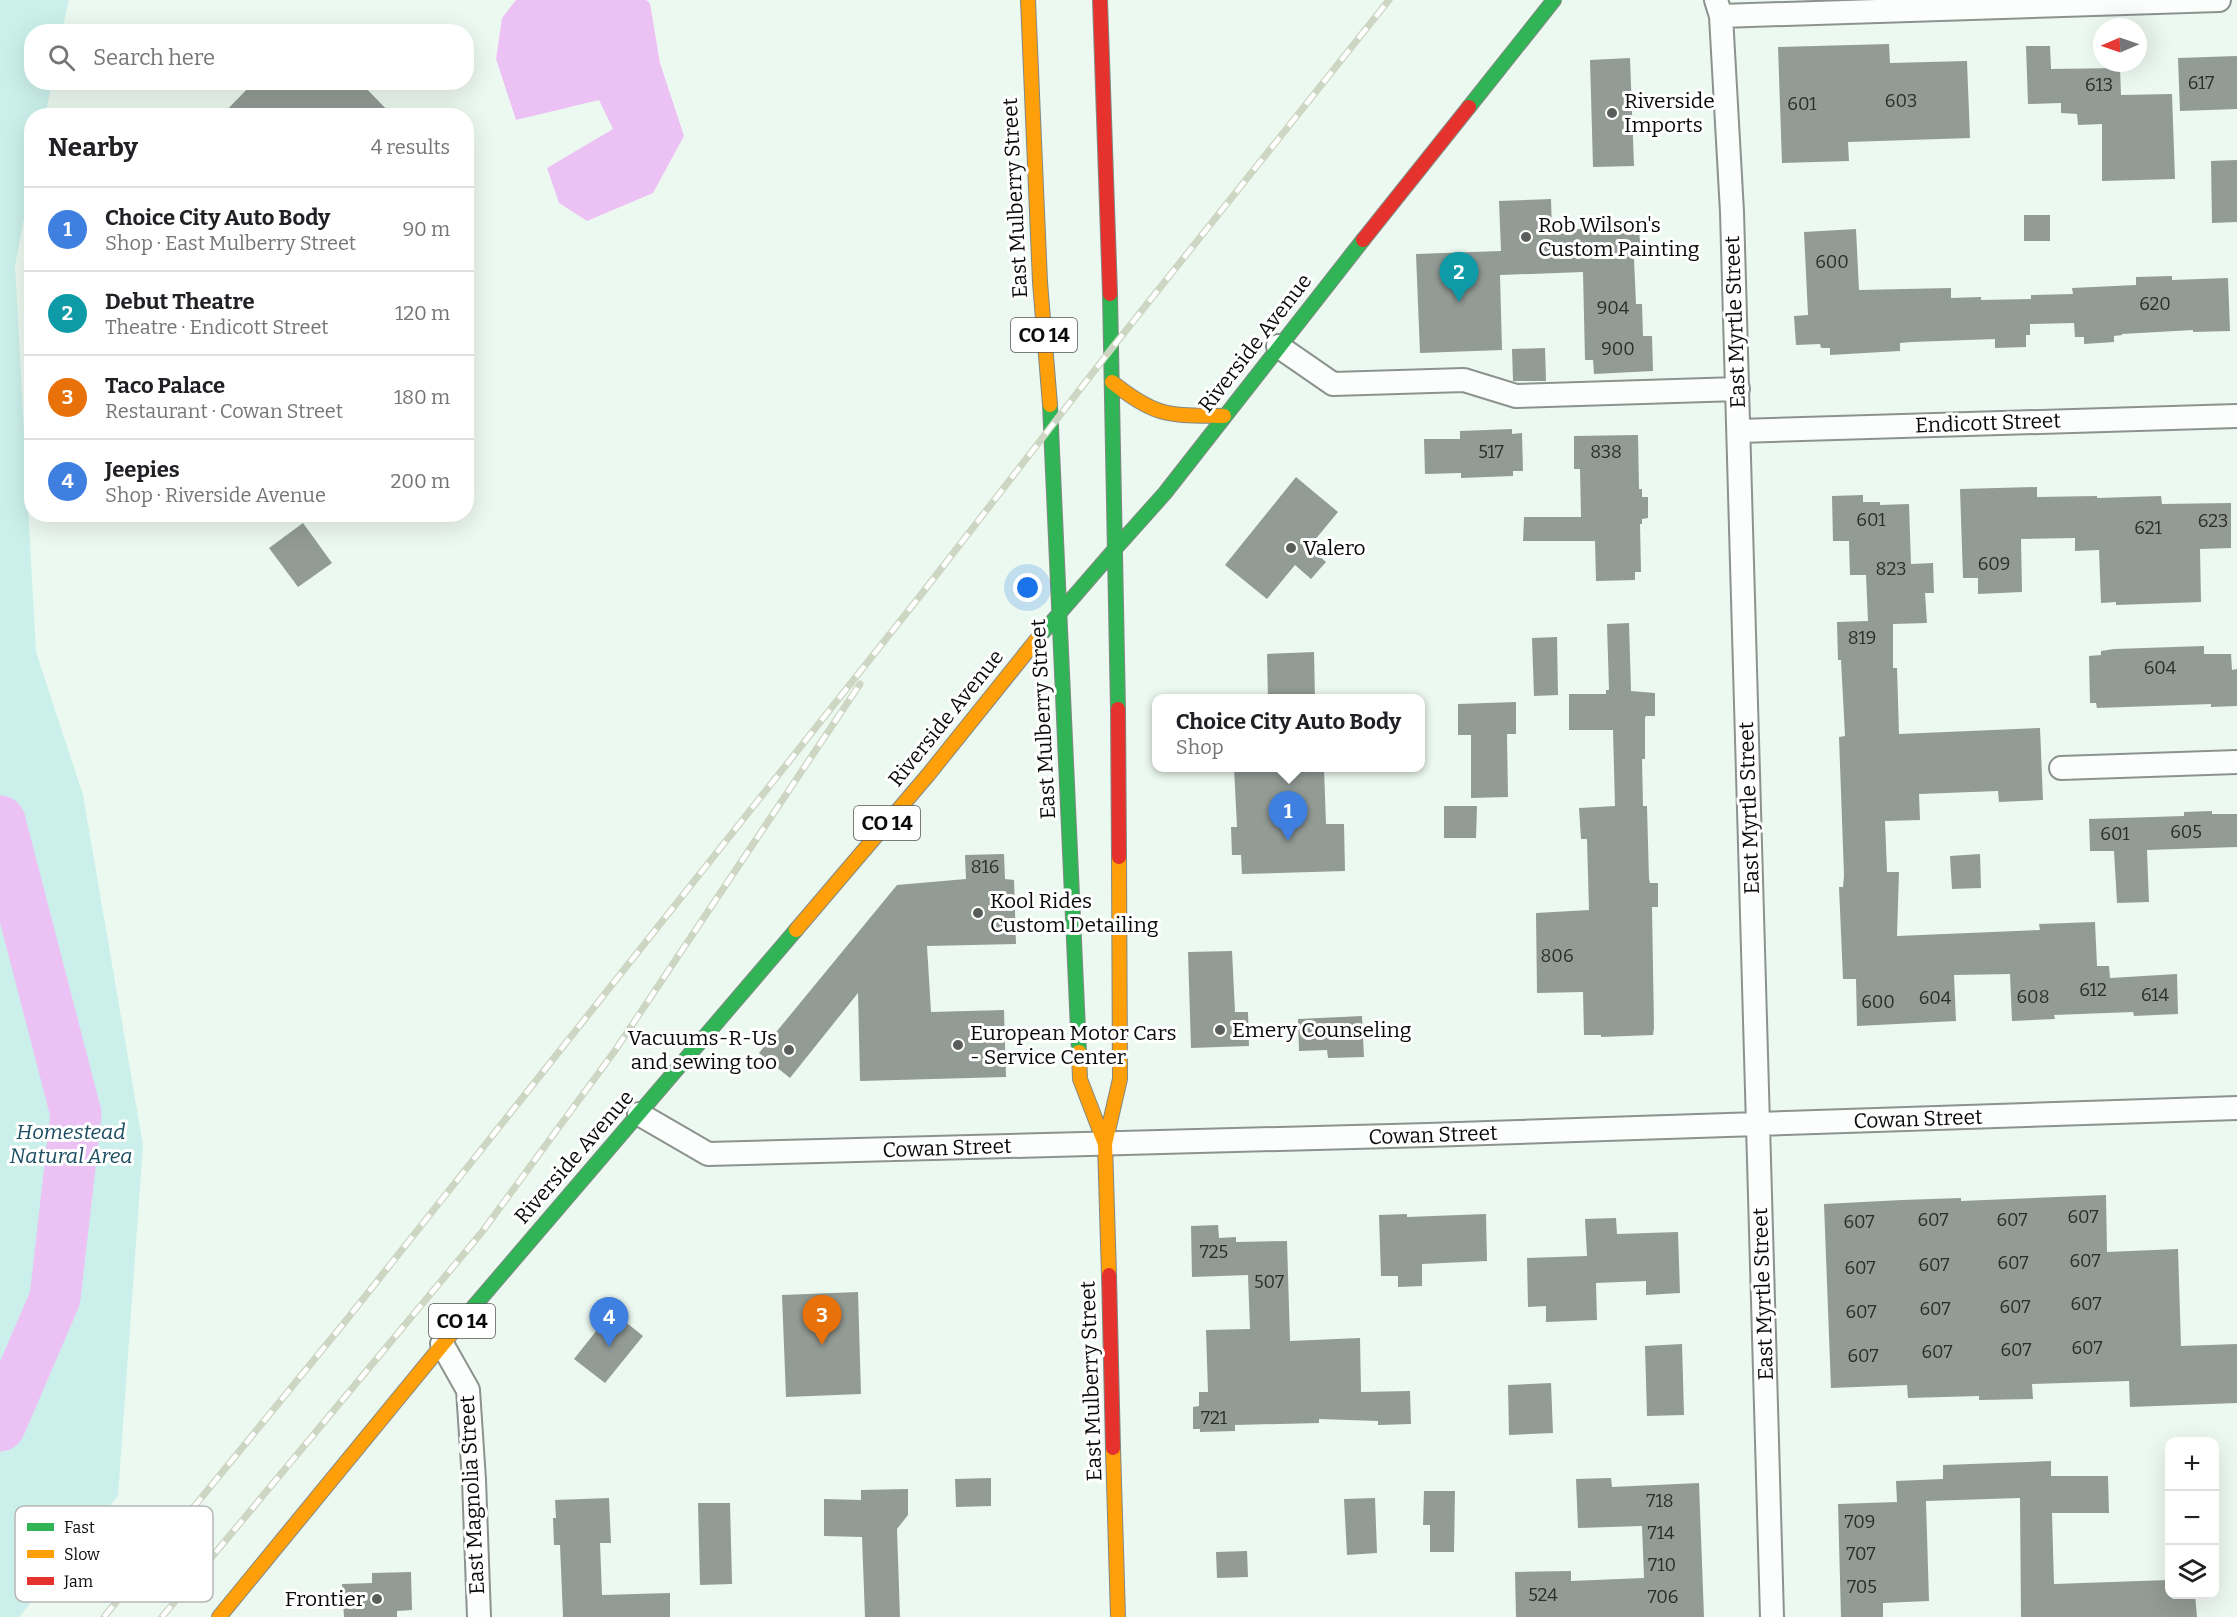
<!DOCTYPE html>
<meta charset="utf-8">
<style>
:root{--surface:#fff;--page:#f6f6f6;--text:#202124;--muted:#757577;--line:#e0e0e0;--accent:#1a73e8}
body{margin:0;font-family:Bitter,serif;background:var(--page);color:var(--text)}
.controls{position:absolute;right:18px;bottom:18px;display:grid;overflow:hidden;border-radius:12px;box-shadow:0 6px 24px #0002}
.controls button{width:54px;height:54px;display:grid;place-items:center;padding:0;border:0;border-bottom:2px solid var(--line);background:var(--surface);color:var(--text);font:30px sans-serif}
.compass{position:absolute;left:2093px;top:18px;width:54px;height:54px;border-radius:50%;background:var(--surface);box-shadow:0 6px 24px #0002;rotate:268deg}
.you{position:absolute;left:1028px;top:588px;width:21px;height:21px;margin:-15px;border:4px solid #fff;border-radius:50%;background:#1a73e8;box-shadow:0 0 0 9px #1a73e833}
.badge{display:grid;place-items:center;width:39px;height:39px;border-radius:50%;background:var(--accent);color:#fff;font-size:20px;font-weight:700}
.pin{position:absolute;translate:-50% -50px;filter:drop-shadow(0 2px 3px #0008)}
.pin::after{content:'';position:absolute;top:32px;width:21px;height:18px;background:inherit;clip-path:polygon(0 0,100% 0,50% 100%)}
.popup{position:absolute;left:1152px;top:694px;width:273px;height:78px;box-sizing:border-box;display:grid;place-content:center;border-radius:12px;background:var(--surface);filter:drop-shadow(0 2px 4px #0005);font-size:20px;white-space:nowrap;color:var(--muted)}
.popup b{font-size:22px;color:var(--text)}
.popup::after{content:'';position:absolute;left:50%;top:100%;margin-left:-12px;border:12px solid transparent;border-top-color:var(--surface)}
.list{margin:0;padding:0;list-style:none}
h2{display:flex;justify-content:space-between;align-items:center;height:78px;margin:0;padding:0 24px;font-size:26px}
h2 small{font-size:20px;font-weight:400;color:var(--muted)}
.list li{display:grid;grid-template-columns:39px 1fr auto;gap:18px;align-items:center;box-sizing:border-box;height:84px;padding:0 24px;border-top:2px solid var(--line)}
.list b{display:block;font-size:22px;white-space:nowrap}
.list p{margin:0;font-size:20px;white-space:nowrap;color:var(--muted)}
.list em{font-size:20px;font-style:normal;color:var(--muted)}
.icon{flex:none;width:33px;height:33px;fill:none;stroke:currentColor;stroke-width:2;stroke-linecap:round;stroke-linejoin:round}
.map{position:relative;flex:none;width:2237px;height:1617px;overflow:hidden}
.search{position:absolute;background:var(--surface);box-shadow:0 6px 24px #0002;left:24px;top:24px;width:450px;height:66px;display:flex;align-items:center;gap:15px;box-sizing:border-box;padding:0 21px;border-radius:24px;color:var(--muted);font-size:22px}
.panel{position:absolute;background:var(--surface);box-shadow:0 6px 24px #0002;left:24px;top:108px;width:450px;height:414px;border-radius:24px}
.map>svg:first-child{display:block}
.green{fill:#cbf0eb}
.water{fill:#ecc2f5}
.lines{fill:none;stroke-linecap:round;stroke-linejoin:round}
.river{stroke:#ecc2f5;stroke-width:51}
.building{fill:#939b95}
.street-casing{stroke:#8c928e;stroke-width:26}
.fast-casing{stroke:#828884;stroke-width:16}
.slow-casing{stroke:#828884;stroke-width:16}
.jam-casing{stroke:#828884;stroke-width:16}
.street{stroke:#fcfefd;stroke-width:22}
.fast{stroke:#30b455;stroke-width:14}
.slow{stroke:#ff9f0a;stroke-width:14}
.jam{stroke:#e5322d;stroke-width:14}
.rail-casing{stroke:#ccd6c2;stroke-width:7}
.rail{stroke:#fff;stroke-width:4.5;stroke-dasharray:14;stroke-linecap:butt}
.poi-dot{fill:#595e5a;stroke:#fff;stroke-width:2}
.labels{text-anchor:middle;stroke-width:6;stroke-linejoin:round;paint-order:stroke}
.number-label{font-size:18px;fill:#2c2e2d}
.shield{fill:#fff;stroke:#545454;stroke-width:1.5}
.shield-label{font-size:20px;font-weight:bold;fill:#0a0a0a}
.poi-label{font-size:21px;fill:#0a0a0a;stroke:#fff;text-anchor:start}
.street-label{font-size:21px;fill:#0a0a0a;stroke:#fff}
.park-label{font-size:21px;font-style:italic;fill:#1a4d61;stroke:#fff}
.key{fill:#fff;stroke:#b6b6b6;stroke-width:1.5}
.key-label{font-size:16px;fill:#0a0a0a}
</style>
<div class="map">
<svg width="2237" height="1617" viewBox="0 0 2237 1617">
<rect width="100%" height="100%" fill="#ecf9f0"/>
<!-- green -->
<path class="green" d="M 0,0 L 69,0 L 62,31 L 32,32 L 32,82 L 52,83 L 45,115 L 32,116 L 31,182 L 15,266 L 36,652 L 83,795 L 143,1145 L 118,1496 L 19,1617 L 0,1617 Z"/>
<!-- water -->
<path class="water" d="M 516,0 L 646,0 L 650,3 L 660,63 L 684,136 L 653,193 L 587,221 L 559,203 L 547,168 L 613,129 L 599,100 L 516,120 L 496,59 L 502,18 Z"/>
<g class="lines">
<!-- river -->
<path class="river" d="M 0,821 L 76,1114 L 55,1298 L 0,1426"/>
</g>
<!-- building -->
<path class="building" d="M 1889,44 L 1890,63 L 1967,61 L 1970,138 L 1848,142 L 1849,161 L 1782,163 L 1778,47 Z
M 2026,46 L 2050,46 L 2051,69 L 2120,68 L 2121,95 L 2172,94 L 2175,179 L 2102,181 L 2102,124 L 2078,125 L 2077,114 L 2061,113 L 2061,103 L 2028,104 Z
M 2237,56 L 2237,109 L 2180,111 L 2178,58 Z
M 1630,58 L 1634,166 L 1593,167 L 1590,60 Z
M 254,82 L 360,82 L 393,116 L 221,116 Z
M 2237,160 L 2237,222 L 2212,223 L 2211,161 Z
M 1551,199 L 1552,230 L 1639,227 L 1641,259 L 1634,259 L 1636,304 L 1642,304 L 1643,336 L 1652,336 L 1653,371 L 1594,374 L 1593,360 L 1585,360 L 1583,272 L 1500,275 L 1502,350 L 1420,353 L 1416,254 L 1501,251 L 1499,201 Z
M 2024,215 L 2050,215 L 2050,241 L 2024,241 Z
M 1856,229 L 1859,290 L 1951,288 L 1951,298 L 1981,297 L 1981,300 L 2031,299 L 2031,295 L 2073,294 L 2072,288 L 2136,285 L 2136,277 L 2172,276 L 2172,280 L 2228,278 L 2230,331 L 2193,332 L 2193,330 L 2122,334 L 2122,335 L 2114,336 L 2114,342 L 2084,344 L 2084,337 L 2075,337 L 2074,323 L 2030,324 L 2030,335 L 2026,335 L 2026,347 L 1995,348 L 1995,339 L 1912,342 L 1900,343 L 1900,351 L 1830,355 L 1830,348 L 1821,348 L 1820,344 L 1796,345 L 1794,316 L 1808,315 L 1804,232 Z
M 1545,348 L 1546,381 L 1513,381 L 1512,349 Z
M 1512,429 L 1512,434 L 1522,433 L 1523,471 L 1513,471 L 1513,476 L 1461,478 L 1461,473 L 1425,474 L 1424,439 L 1460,439 L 1460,431 Z
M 1638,435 L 1639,489 L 1642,489 L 1642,497 L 1648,497 L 1648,518 L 1642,519 L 1642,524 L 1640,524 L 1641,572 L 1635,572 L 1635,580 L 1596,581 L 1595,541 L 1523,541 L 1524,517 L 1581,517 L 1580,469 L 1574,469 L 1574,436 Z
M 1296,477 L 1338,512 L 1309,547 L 1326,562 L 1311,579 L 1295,565 L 1267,599 L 1225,565 Z
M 2037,487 L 2037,497 L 2097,496 L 2097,498 L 2161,496 L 2162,504 L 2231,503 L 2231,548 L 2200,549 L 2201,602 L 2116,605 L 2116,602 L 2101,603 L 2099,550 L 2075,551 L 2075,538 L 2021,539 L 2022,592 L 1978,594 L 1978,578 L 1963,578 L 1960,489 Z
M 1863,495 L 1863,502 L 1880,502 L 1880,505 L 1909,504 L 1911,564 L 1933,563 L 1934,593 L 1925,593 L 1927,623 L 1893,624 L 1893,668 L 1897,668 L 1899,734 L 2040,728 L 2043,800 L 1999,802 L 1998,791 L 1919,794 L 1920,820 L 1885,821 L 1887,872 L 1899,872 L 1897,936 L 2040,930 L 2039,924 L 2095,922 L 2097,966 L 2109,966 L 2110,978 L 2177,974 L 2178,1014 L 2134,1016 L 2133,1012 L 2054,1015 L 2055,1019 L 2012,1021 L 2010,974 L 1954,975 L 1956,1021 L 1857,1026 L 1856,979 L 1843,979 L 1839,887 L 1843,887 L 1844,875 L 1839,737 L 1845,736 L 1841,660 L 1838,660 L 1837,622 L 1868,621 L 1866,575 L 1850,575 L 1849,541 L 1833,541 L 1832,496 Z
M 303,523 L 332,563 L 298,587 L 269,548 Z
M 1629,623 L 1631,691 L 1655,693 L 1655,716 L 1646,716 L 1645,718 L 1645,759 L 1642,759 L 1643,806 L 1647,806 L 1649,879 L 1650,883 L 1658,883 L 1658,907 L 1652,907 L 1654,1028 L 1653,1035 L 1601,1037 L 1601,1035 L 1584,1035 L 1583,992 L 1537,993 L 1536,913 L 1589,910 L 1587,839 L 1581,839 L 1579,808 L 1615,806 L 1613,730 L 1569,730 L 1569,694 L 1606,694 L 1606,690 L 1609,690 L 1607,624 Z
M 1557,637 L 1558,695 L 1534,696 L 1532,638 Z
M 2204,646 L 2204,654 L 2231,654 L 2232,670 L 2237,669 L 2237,706 L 2211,707 L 2211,704 L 2097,708 L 2096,703 L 2090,703 L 2089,656 L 2101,655 L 2101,651 L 2114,649 Z
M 1314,652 L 1315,699 L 1268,699 L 1267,654 Z
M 1516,702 L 1516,734 L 1507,734 L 1508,797 L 1471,798 L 1471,735 L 1458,735 L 1458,704 Z
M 1234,768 L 1324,768 L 1326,824 L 1344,824 L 1345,871 L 1242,874 L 1241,855 L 1232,855 L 1231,827 L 1237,827 Z
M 1444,806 L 1477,806 L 1476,838 L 1444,838 Z
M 2212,811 L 2212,814 L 2237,814 L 2237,847 L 2147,850 L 2149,902 L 2117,903 L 2114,851 L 2090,851 L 2089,819 L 2184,816 L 2184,812 Z
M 1004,854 L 1005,879 L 1014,880 L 1016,944 L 927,946 L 931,1012 L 1004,1010 L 1006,1077 L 860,1081 L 858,993 L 790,1078 L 759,1053 L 897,885 L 966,879 L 965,855 Z
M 1980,854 L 1981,888 L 1952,889 L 1950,856 Z
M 1232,951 L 1235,1012 L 1248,1012 L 1249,1046 L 1191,1048 L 1188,952 Z
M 1362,1016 L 1364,1057 L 1328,1058 L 1327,1050 L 1299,1051 L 1298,1019 Z
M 2106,1195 L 2107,1252 L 2178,1249 L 2181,1346 L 2237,1344 L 2237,1403 L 2130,1407 L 2129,1381 L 2032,1384 L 2033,1399 L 1979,1400 L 1979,1396 L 1908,1398 L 1907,1385 L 1831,1388 L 1824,1204 L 1902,1200 L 1961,1198 L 1961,1201 Z
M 1407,1214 L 1407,1217 L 1486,1214 L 1487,1261 L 1422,1264 L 1422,1286 L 1398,1287 L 1398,1276 L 1381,1276 L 1379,1215 Z
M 1616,1218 L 1617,1234 L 1678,1232 L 1680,1293 L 1646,1295 L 1646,1281 L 1596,1283 L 1597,1320 L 1546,1322 L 1546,1306 L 1528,1307 L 1527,1258 L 1587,1256 L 1585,1219 Z
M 1218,1225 L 1219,1238 L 1236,1237 L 1236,1242 L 1287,1241 L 1290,1341 L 1360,1338 L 1361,1392 L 1410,1391 L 1411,1424 L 1378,1425 L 1378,1421 L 1319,1419 L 1319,1423 L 1235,1425 L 1235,1431 L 1200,1432 L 1200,1429 L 1193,1429 L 1193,1407 L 1199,1406 L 1199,1392 L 1208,1392 L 1206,1330 L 1250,1329 L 1248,1275 L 1192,1277 L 1191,1226 Z
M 858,1292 L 861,1394 L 786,1397 L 782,1295 Z
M 612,1311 L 643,1336 L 605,1383 L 574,1359 Z
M 1682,1344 L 1684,1415 L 1647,1416 L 1645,1346 Z
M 1551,1383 L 1553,1433 L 1509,1435 L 1508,1385 Z
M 2051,1461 L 2051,1476 L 2108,1476 L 2109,1513 L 2052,1513 L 2054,1584 L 2169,1580 L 2169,1594 L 2195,1594 L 2197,1617 L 2021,1617 L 2020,1498 L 1926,1501 L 1929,1601 L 1883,1603 L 1883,1617 L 1841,1617 L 1838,1504 L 1897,1502 L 1896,1481 L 1943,1479 L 1943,1465 Z
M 991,1478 L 991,1506 L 956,1507 L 955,1479 Z
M 1611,1478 L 1612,1487 L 1699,1483 L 1704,1617 L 1516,1617 L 1515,1572 L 1571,1571 L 1571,1581 L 1644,1578 L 1642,1526 L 1578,1528 L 1576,1479 Z
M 908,1489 L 908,1515 L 897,1529 L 900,1617 L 865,1617 L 862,1537 L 824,1536 L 824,1499 L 861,1500 L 861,1490 Z
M 1424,1491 L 1455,1491 L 1454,1552 L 1430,1552 L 1430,1525 L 1423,1525 Z
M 609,1498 L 611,1543 L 600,1543 L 602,1595 L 670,1593 L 670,1617 L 563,1617 L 560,1545 L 554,1545 L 553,1518 L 556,1518 L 555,1500 Z
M 1375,1498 L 1377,1553 L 1347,1555 L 1344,1499 Z
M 698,1503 L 730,1503 L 732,1584 L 700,1585 Z
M 1247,1551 L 1248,1577 L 1217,1578 L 1216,1552 Z
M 411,1572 L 412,1610 L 397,1611 L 397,1617 L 344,1617 L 342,1584 L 372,1583 L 372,1573 Z"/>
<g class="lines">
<!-- street casing -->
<g class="street-casing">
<path id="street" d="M 1716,0 L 1721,16 L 1732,212 L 1772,1617
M 1721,16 L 2219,0
M 1278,346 L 1333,384 L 1464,380 L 1516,396 L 1738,389
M 1739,431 L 2237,416
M 2061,768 L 2237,762
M 639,1114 L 708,1154 L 1428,1135 L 2237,1108
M 442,1344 L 468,1390 L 474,1480 L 479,1617"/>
</g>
<!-- fast casing -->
<g class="fast-casing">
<path id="fast" d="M 1469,107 L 1554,0
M 1110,294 L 1118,709
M 1050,405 L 1079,1052
M 1115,549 L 1165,493 L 1363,240
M 1038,638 L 1115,549
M 470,1311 L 796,930"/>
</g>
<!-- slow casing -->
<g class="slow-casing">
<path id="slow" d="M 1028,0 L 1040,282 L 1050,405
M 1112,382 C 1157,418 1169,415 1224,416
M 796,930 L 928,775 L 1038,638
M 1079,1052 L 1080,1079 L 1105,1144
M 1109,1275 L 1105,1144 L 1120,1079 L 1119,857
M 1113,1448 L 1118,1617
M 219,1617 L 470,1311"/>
</g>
<!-- jam casing -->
<g class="jam-casing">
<path id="jam" d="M 1100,0 L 1110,294
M 1363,240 L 1469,107
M 1118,709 L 1119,857
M 1109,1275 L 1113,1448"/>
</g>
<!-- street -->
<use href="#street" class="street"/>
<!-- fast -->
<use href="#fast" class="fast"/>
<!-- slow -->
<use href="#slow" class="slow"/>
<!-- jam -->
<use href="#jam" class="jam"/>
<!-- rail casing -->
<g class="rail-casing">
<path id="rail" d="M 104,1617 L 344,1323 L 920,596 L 1112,348 L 1389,0
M 162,1617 L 482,1232 L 614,1052 L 860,684"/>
</g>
<!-- rail -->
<use href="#rail" class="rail"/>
</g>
<!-- markers -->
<g class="poi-dot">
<circle cx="1612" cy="113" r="6"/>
<circle cx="1526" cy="237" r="6"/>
<circle cx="1291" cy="548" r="6"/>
<circle cx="978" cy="913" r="6"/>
<circle cx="1220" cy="1030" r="6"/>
<circle cx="958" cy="1045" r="6"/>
<circle cx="789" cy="1050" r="6"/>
<circle cx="377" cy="1599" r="6"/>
</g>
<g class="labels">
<!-- number labels -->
<g class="number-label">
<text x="2201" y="89">617</text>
<text x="2099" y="91">613</text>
<text x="1901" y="107">603</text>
<text x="1802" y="110">601</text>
<text x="1832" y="268">600</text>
<text x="2155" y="310">620</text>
<text x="1613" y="314">904</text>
<text x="1618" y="355">900</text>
<text x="1491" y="458">517</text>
<text x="1606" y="458">838</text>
<text x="1871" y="526">601</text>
<text x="2213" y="527">623</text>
<text x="2148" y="534">621</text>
<text x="1994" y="570">609</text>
<text x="1891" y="575">823</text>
<text x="1862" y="644">819</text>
<text x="2160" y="674">604</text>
<text x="2186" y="838">605</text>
<text x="2115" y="840">601</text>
<text x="985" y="873">816</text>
<text x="1557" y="962">806</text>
<text x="2093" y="996">612</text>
<text x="2155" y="1001">614</text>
<text x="2033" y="1003">608</text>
<text x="1935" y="1004">604</text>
<text x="1878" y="1008">600</text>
<text x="2083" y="1223">607</text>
<text x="1933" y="1226">607</text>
<text x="2012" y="1226">607</text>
<text x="1859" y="1228">607</text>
<text x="1214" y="1258">725</text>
<text x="2085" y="1267">607</text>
<text x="2013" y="1269">607</text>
<text x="1934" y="1271">607</text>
<text x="1860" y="1274">607</text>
<text x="1269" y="1288">507</text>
<text x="2086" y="1310">607</text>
<text x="2015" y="1313">607</text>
<text x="1935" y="1315">607</text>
<text x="1861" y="1318">607</text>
<text x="2087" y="1354">607</text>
<text x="2016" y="1356">607</text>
<text x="1937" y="1358">607</text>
<text x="1863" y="1362">607</text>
<text x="1214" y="1424">721</text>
<text x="1660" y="1507">718</text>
<text x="1860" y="1528">709</text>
<text x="1661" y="1539">714</text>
<text x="1861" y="1560">707</text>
<text x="1662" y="1571">710</text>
<text x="1862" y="1593">705</text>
<text x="1543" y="1601">524</text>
<text x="1663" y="1603">706</text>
</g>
<!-- shield labels -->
<g class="shield">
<rect x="1011" y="318" width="66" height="34" rx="4.5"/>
<rect x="854" y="806" width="66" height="34" rx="4.5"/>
<rect x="429" y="1304" width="66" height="34" rx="4.5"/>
</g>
<g class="shield-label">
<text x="1044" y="342">CO 14</text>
<text x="887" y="830">CO 14</text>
<text x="462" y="1328">CO 14</text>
</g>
<!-- poi labels -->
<g class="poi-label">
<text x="1624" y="108">Riverside<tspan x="1624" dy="24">Imports</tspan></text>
<text x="1538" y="232">Rob Wilson's<tspan x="1538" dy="24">Custom Painting</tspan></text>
<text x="1303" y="555">Valero</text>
<text x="990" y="908">Kool Rides<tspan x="990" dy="24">Custom Detailing</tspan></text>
<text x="1232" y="1037">Emery Counseling</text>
<text x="970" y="1040">European Motor Cars<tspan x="970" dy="24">- Service Center</tspan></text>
<text x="777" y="1045" text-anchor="end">Vacuums-R-Us<tspan x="777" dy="24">and sewing too</tspan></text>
<text x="365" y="1606" text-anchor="end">Frontier</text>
</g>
<!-- street labels -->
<g class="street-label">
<text transform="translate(1015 198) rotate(-93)" y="7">East Mulberry Street</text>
<text transform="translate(1735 322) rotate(-92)" y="7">East Myrtle Street</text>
<text transform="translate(1255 343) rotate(-52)" y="7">Riverside Avenue</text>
<text transform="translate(1988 423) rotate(-2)" y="7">Endicott Street</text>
<text transform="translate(946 718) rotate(-51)" y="7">Riverside Avenue</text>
<text transform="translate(1043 719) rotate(-93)" y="7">East Mulberry Street</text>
<text transform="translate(1749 808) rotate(-92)" y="7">East Myrtle Street</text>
<text transform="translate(1918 1119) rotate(-2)" y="7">Cowan Street</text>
<text transform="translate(1433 1135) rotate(-2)" y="7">Cowan Street</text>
<text transform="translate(947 1148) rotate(-2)" y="7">Cowan Street</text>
<text transform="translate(574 1157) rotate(-49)" y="7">Riverside Avenue</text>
<text transform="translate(1763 1294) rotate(-92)" y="7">East Myrtle Street</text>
<text transform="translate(1091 1381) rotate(-92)" y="7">East Mulberry Street</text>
<text transform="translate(472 1495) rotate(-93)" y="7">East Magnolia Street</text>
</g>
<!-- park labels -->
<g class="park-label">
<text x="71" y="1139">Homestead<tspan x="71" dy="24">Natural Area</tspan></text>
</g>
</g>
<!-- legend -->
<rect x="15" y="1506" width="198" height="96" rx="9" class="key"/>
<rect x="27" y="1523" width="27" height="8" fill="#30b455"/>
<rect x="27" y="1550" width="27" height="8" fill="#ff9f0a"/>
<rect x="27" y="1577" width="27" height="8" fill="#e5322d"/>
<g class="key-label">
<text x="64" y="1533">Fast</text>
<text x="64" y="1560">Slow</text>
<text x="64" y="1587">Jam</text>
</g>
</svg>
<div class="controls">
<button>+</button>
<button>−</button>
<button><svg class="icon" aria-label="layers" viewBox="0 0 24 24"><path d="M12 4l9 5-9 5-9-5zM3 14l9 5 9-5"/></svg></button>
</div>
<svg class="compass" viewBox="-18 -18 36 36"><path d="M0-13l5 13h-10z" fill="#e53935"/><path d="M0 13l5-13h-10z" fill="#757577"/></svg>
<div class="you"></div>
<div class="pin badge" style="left:1288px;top:841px;background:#3f7fe0">1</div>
<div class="popup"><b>Choice City Auto Body</b>Shop</div>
<div class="pin badge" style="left:1459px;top:302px;background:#0f9aa8">2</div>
<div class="pin badge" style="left:822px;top:1345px;background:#e8710a">3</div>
<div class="pin badge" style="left:609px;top:1347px;background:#3f7fe0">4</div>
<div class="search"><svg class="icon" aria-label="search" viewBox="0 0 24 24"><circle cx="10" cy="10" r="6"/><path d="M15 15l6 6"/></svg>Search here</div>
<section class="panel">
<h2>Nearby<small>4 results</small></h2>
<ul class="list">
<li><span class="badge" style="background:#3f7fe0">1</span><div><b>Choice City Auto Body</b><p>Shop · East Mulberry Street</p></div><em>90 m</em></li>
<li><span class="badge" style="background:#0f9aa8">2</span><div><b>Debut Theatre</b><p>Theatre · Endicott Street</p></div><em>120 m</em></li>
<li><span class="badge" style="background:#e8710a">3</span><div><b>Taco Palace</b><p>Restaurant · Cowan Street</p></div><em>180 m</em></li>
<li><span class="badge" style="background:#3f7fe0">4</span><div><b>Jeepies</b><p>Shop · Riverside Avenue</p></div><em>200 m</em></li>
</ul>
</section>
</div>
